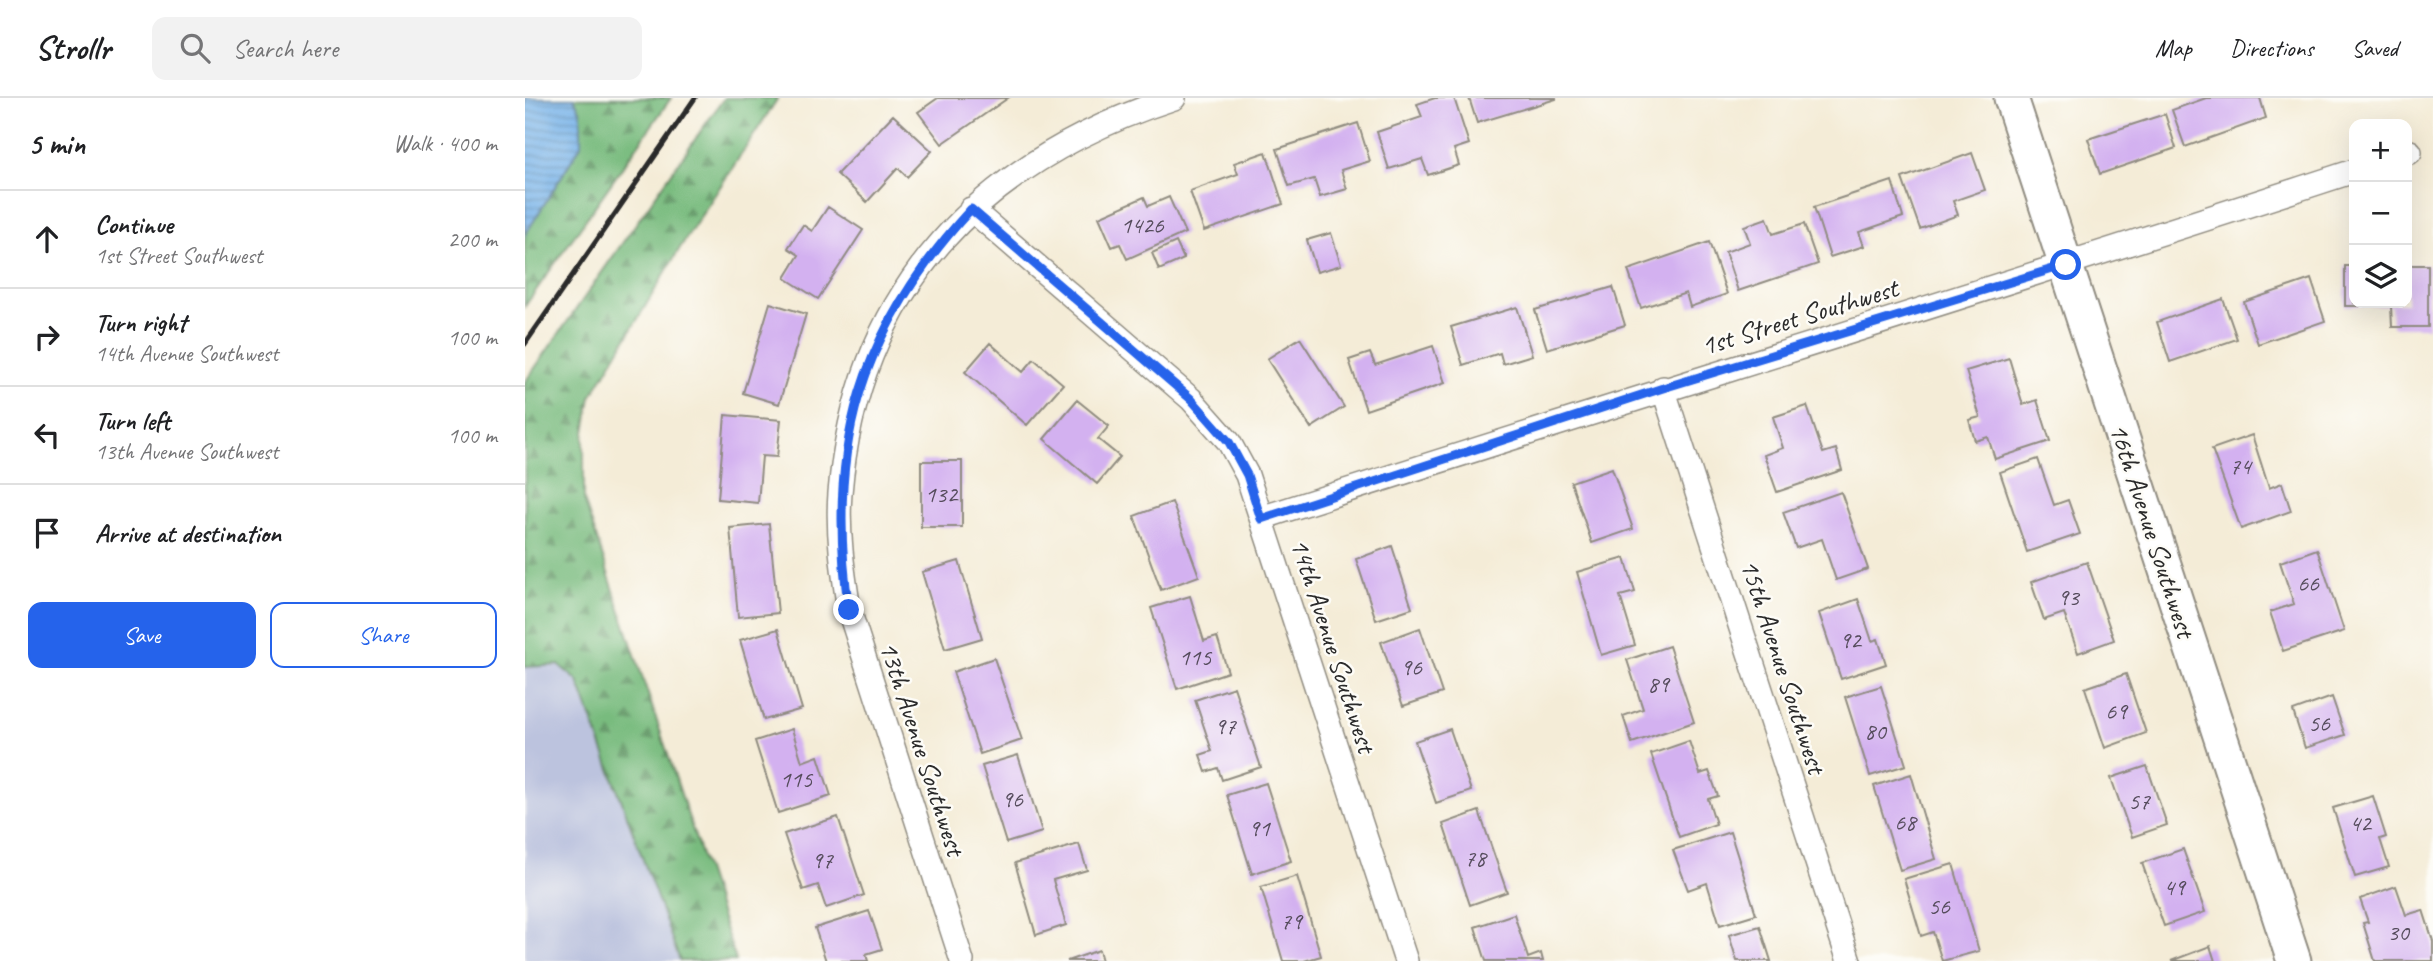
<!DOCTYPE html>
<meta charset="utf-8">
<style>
:root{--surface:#fff;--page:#f2f2f2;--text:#202124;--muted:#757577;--line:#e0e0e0;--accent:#2563eb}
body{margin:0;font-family:Caveat,sans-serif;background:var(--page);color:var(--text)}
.controls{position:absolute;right:21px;top:21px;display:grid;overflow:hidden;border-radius:14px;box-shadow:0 7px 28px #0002}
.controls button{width:63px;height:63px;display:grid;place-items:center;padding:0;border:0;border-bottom:2px solid var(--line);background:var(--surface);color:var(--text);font:35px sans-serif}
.stop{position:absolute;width:21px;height:21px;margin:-16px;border:5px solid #2563eb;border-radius:50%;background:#fff}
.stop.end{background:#2563eb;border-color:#fff;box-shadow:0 2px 7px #0008}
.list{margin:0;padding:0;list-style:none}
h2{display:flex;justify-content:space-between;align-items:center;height:91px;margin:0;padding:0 28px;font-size:30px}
h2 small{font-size:23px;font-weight:400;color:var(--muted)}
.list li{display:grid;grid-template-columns:46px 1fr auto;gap:21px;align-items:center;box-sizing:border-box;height:98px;padding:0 28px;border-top:2px solid var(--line)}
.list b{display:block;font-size:26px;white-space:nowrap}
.list p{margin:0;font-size:23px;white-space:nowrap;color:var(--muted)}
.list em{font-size:23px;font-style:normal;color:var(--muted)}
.actions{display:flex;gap:14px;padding:21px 28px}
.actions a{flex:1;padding:16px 0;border:2px solid var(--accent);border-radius:14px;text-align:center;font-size:24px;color:var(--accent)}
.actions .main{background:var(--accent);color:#fff}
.icon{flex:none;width:38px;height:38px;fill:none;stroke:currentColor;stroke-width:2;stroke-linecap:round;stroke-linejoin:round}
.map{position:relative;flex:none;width:1908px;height:863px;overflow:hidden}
header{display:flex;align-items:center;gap:42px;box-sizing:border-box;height:98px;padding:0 35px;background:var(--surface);border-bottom:2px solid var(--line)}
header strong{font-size:33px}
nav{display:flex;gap:38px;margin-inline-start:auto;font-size:24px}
.search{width:490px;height:63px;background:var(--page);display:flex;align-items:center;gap:18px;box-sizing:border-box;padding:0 24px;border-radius:14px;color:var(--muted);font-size:26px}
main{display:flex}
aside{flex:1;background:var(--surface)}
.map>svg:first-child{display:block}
.industrial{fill:#bcc3de}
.forest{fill:url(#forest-firs);stroke:#527354;stroke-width:2}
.water{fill:url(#water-rules);stroke:#526f8a;stroke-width:2}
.building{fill:#d3b1f0}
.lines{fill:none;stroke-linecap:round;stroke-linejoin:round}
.street-casing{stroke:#908c81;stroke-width:26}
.secondary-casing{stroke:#908c81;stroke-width:37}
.street{stroke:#fff;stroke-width:23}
.secondary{stroke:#fff;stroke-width:33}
.rail{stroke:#2b2b2b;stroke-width:5}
.route{stroke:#2563eb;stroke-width:9}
.labels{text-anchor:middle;stroke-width:5;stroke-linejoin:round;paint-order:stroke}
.number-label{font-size:24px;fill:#554c5c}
.street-label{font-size:28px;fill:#2b2b2b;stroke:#fdfcf7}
</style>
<header>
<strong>Strollr</strong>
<div class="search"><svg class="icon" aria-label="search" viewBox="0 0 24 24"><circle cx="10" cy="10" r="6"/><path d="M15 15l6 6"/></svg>Search here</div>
<nav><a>Map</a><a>Directions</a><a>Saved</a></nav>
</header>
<main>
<aside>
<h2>5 min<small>Walk · 400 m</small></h2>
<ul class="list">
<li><svg class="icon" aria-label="ahead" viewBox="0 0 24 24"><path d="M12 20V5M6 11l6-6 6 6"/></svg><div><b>Continue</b><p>1st Street Southwest</p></div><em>200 m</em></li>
<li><svg class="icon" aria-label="right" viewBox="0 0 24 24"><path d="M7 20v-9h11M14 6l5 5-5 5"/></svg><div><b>Turn right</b><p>14th Avenue Southwest</p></div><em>100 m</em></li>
<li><svg class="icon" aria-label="left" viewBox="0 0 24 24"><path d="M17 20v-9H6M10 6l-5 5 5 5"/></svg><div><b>Turn left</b><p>13th Avenue Southwest</p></div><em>100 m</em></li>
<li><svg class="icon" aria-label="arrive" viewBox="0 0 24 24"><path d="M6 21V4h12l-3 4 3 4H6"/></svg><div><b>Arrive at destination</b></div></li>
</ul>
<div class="actions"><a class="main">Save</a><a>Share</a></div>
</aside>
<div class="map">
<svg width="1908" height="863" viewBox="0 0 1908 863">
<defs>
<pattern id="forest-firs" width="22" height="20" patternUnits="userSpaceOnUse" patternTransform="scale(1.75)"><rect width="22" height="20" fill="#78bb7e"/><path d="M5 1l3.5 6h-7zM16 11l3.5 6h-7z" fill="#639867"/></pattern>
<pattern id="water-rules" width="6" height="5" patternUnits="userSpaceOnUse" patternTransform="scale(1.75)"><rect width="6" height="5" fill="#78b3e9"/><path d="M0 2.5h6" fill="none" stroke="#6392bd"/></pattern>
</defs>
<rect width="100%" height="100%" fill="#fdfcf7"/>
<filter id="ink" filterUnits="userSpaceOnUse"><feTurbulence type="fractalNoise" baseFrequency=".0143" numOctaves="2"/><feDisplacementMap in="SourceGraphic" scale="14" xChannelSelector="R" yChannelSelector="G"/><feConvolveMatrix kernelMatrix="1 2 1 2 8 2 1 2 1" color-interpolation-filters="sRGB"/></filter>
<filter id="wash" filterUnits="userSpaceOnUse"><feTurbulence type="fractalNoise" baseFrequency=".00686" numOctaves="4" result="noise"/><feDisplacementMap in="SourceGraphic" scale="28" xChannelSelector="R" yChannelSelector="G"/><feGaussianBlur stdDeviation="1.57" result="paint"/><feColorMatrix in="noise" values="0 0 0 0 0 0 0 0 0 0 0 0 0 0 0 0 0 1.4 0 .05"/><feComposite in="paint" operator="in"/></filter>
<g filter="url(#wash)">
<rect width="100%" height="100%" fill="#f4ecd7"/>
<!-- industrial -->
<path class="industrial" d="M 34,567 L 53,583 L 155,863 L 0,863 L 0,569 Z"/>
<!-- forest -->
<path class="forest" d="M 49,0 L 146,0 L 0,208 L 0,137 L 56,47 L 56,15 Z
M 199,0 L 253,0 L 155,150 L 66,299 L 59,340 L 59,402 L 211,863 L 155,863 L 53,583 L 34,567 L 0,569 L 0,284 Z"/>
<!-- water -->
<path class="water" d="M 0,0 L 49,0 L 56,15 L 56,47 L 0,137 Z"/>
<g id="blocks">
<!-- building -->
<path class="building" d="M 413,0 L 483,0 L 417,46 L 393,14 Z
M 910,0 L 929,0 L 944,46 L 929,51 L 934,67 L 903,77 L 897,61 L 864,71 L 852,34 L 897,19 L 892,6 Z
M 944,0 L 1031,0 L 1031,1 L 952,25 Z
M 1681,0 L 1735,0 L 1741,20 L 1660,49 L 1647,12 Z
M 1640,16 L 1651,50 L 1575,76 L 1563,41 Z
M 368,17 L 407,53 L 382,79 L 373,70 L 342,104 L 312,76 Z
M 833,25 L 845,63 L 816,72 L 822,91 L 795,99 L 789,81 L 764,88 L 752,51 Z
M 741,54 L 758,106 L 679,133 L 665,93 L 713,76 L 709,65 Z
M 1447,55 L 1460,92 L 1428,103 L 1433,117 L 1395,131 L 1377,80 Z
M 1367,83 L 1378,119 L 1334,134 L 1339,148 L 1305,159 L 1289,109 Z
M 619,99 L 623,108 L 644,99 L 660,135 L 602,161 L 595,146 L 587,149 L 574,119 Z
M 303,109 L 338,132 L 293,201 L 260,180 L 274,157 L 263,150 L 278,127 L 287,133 Z
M 1242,120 L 1248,136 L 1279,126 L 1293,166 L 1213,193 L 1200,154 L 1225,145 L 1219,128 Z
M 806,135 L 816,167 L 792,174 L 782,142 Z
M 651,144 L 659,161 L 634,172 L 627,155 Z
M 1184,144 L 1202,196 L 1165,209 L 1161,195 L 1116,210 L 1103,172 Z
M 1882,167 L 1903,167 L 1903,229 L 1867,229 L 1866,208 L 1820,208 L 1820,168 L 1829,168 L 1829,205 L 1882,205 Z
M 1786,181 L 1800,223 L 1733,246 L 1719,204 Z
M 1088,189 L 1100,227 L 1022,251 L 1010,212 Z
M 1698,201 L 1712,241 L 1645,264 L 1632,224 Z
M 245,205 L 281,216 L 254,306 L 218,295 Z
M 992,209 L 1007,257 L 978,266 L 975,255 L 938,267 L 926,229 Z
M 775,240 L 819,309 L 786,330 L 742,261 Z
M 465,245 L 498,274 L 509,261 L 538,286 L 502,327 L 440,274 Z
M 908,248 L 920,285 L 841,312 L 824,262 L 845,255 L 850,267 Z
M 1484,260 L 1498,307 L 1512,302 L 1525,343 L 1470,361 L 1463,339 L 1450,343 L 1444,322 L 1455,319 L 1441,273 Z
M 552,302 L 584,328 L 573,341 L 595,359 L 572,386 L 519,341 Z
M 1282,308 L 1298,355 L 1311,351 L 1317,372 L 1252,394 L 1239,357 L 1258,350 L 1248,319 Z
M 200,317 L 256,322 L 252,359 L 237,358 L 233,405 L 193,401 Z
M 1727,337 L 1744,390 L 1757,385 L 1766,413 L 1716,431 L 1687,351 Z
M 1513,361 L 1529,407 L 1543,402 L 1555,436 L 1502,454 L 1475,374 Z
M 396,363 L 437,363 L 437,429 L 396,429 Z
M 1087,370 L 1108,431 L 1067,445 L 1046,384 Z
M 1316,394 L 1343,471 L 1311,482 L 1297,441 L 1271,450 L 1258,414 Z
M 647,404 L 674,478 L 636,492 L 609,418 Z
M 244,426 L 253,515 L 213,519 L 205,430 Z
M 867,448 L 887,510 L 851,522 L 831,461 Z
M 1792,451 L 1819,533 L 1758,553 L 1745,514 L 1769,506 L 1755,464 Z
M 1100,460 L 1110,494 L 1095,498 L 1110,547 L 1076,557 L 1052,474 Z
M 434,463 L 457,540 L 420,551 L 397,474 Z
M 1562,464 L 1589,542 L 1553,555 L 1539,515 L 1519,522 L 1506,484 Z
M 665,498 L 679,543 L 692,539 L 703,574 L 652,591 L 626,510 Z
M 1333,501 L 1347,543 L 1353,541 L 1361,566 L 1316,581 L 1294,515 Z
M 895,530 L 917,595 L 878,608 L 856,544 Z
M 253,531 L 277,611 L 239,622 L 215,542 Z
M 1144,548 L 1169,624 L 1107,645 L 1098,618 L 1118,611 L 1102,562 Z
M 469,560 L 497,642 L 455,656 L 428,574 Z
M 1601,576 L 1621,635 L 1580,650 L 1560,590 Z
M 1356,588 L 1381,667 L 1345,678 L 1320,599 Z
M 709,589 L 736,669 L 697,682 L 693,670 L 681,674 L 675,657 L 687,653 L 670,602 Z
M 1807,599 L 1820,637 L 1780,650 L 1768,613 Z
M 267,631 L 277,664 L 293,658 L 306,698 L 253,715 L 230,643 Z
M 925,631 L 946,693 L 911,705 L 890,643 Z
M 1164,643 L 1175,676 L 1184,673 L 1193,698 L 1183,701 L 1191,726 L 1154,739 L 1126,656 Z
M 493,657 L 517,734 L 481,745 L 457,668 Z
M 1622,668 L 1642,727 L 1607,739 L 1586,680 Z
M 1386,676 L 1411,761 L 1375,772 L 1349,688 Z
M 741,685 L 766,763 L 727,776 L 702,697 Z
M 1848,698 L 1861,739 L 1855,741 L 1864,769 L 1830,779 L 1808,710 Z
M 954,713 L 982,794 L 945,807 L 918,726 Z
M 313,719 L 339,797 L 301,810 L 293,787 L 278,792 L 259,736 Z
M 1205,734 L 1231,816 L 1195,827 L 1182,785 L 1163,792 L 1148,752 Z
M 554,746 L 562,772 L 528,782 L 541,827 L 511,837 L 490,765 Z
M 1658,751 L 1680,814 L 1639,828 L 1617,765 Z
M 1428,766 L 1454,853 L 1417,863 L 1408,834 L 1396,838 L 1379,781 Z
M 772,778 L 796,858 L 779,863 L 758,863 L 736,789 Z
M 1871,788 L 1881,817 L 1898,812 L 1908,843 L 1908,863 L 1850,863 L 1838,825 L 1843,824 L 1835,801 Z
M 344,813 L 357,851 L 341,856 L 343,863 L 301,863 L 290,830 Z
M 989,816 L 1003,860 L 1016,855 L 1018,863 L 961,863 L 950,829 Z
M 1235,828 L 1246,863 L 1212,863 L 1204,837 Z
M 1685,848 L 1690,863 L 1646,863 Z
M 574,852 L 577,863 L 542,863 Z"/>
</g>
</g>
<g filter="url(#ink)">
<use href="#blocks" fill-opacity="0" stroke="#908c81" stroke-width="2"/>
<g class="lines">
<!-- street casing -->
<g class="street-casing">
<path id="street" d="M 1882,55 L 1885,54
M 446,111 L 666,301 L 704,344 L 722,377 L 881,863
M 1138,290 L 1324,863
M 736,420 C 1100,303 1466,192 1829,73
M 437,863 L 324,512 C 318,473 312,434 315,395 C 332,189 458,62 649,0"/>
</g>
<!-- secondary casing -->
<g class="secondary-casing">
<path id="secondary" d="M 1486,0 L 1769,863"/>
</g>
<!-- street -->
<use href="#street" class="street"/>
<!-- secondary -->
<use href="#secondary" class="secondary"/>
<!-- rail -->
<path class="rail" d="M 0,246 L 170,0"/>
</g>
</g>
<g class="lines" filter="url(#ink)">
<!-- route -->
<path class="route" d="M 324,512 C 300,349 335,232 446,111 L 666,301 L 704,344 L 722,377 L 736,421 L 1138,290 L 1541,167"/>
</g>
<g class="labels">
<!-- number labels -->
<g class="number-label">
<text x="617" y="135">1426</text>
<text x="1715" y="376">74</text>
<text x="416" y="404">132</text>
<text x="1783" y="493">66</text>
<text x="1543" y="507">93</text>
<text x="1325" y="550">92</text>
<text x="670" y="567">115</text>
<text x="886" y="577">96</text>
<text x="1133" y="594">89</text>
<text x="1591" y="621">69</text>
<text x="1794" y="633">56</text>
<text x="700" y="636">97</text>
<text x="1350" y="641">80</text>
<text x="271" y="689">115</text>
<text x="487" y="709">96</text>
<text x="1614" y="711">57</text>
<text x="1380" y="732">68</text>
<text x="1835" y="733">42</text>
<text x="734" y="738">91</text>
<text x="950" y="768">78</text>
<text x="297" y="770">97</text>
<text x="1649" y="797">49</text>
<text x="1414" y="816">56</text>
<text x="766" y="831">79</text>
<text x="1873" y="842">30</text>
</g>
<!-- street labels -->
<g class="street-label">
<text transform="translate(1274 218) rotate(-17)" y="10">1st Street Southwest</text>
<text transform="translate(1628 432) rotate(72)" y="10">16th Avenue Southwest</text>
<text transform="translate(809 547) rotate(72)" y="10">14th Avenue Southwest</text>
<text transform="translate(1259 568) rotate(72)" y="10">15th Avenue Southwest</text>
<text transform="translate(398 650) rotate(72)" y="10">13th Avenue Southwest</text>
</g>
</g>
</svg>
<div class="controls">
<button>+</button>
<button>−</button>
<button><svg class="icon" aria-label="layers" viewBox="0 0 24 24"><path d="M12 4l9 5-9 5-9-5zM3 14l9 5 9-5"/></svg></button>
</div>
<div class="stop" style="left:1541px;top:167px"></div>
<div class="stop end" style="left:324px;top:512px"></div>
</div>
</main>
